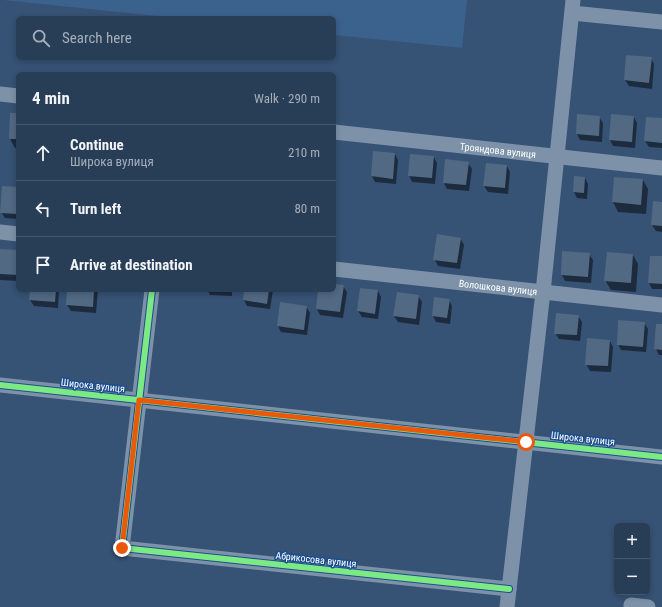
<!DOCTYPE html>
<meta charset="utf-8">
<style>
:root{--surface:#283e57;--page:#30455d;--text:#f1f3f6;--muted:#a5aeba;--line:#44576d}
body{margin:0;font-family:"Roboto Condensed",sans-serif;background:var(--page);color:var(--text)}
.controls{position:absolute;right:12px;bottom:12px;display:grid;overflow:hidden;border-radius:6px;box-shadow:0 2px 6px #0003}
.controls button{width:36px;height:36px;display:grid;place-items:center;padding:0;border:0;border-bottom:1px solid var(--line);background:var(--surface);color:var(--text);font:20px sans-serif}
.stop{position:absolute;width:12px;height:12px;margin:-9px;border:3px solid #ea580c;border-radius:50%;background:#fff}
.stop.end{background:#ea580c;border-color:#fff;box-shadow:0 1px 4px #0008}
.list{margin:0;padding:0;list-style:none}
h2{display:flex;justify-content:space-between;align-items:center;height:52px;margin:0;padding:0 16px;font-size:17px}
h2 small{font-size:13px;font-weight:400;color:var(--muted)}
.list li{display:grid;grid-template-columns:26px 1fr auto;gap:12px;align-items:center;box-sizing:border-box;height:56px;padding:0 16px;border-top:1px solid var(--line)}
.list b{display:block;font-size:15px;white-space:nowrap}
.list p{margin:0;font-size:13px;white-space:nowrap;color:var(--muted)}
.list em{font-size:13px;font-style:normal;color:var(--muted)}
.icon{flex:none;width:22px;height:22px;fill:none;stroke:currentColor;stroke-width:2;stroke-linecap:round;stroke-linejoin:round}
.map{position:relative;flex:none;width:662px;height:607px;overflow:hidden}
.search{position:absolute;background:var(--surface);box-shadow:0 2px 6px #0003;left:16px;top:16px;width:320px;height:44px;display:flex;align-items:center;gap:10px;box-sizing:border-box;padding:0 14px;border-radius:6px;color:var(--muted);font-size:15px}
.panel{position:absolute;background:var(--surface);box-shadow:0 2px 6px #0003;left:16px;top:72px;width:320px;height:220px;border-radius:6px}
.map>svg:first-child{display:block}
.water{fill:#3b618d}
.shadow{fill:#0007}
.building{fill:#526984}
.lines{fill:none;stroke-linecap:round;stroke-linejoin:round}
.minor{stroke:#7d92a8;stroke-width:15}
.cycleway-casing{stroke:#1b4f8f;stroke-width:8}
.cycleway{stroke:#7ce984;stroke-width:6}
.route{stroke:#ea580c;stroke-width:5}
.labels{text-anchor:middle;stroke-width:3;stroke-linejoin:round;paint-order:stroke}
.street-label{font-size:10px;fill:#fff;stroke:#1b4f8f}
</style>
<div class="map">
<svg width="662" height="607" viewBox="0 0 662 607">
<rect width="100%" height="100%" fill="#365274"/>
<!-- water -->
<path class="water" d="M 3,0 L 467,0 L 462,48 L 334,35 L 334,18 L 176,18 Z"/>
<!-- shadow -->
<path class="shadow" d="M 651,58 L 654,64 L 652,89 L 629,86 L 625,80 Z
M 18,114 L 18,148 L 15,148 L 10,139 Z
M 612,115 L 634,117 L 637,123 L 635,148 L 613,146 L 610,140 Z
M 599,117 L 603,123 L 602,142 L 580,140 L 577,134 Z
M 662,119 L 662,148 L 649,147 L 645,141 Z
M 374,152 L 395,154 L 398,160 L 396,184 L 375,182 L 372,176 Z
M 434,157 L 437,163 L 435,184 L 412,182 L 409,175 Z
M 468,163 L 472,169 L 469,191 L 447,189 L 444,183 Z
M 507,166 L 510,172 L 508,194 L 488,192 L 484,186 Z
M 585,178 L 588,184 L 587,199 L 577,198 L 574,192 Z
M 615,178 L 643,180 L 648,189 L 646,214 L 618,212 L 613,202 Z
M 18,188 L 18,219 L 5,218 L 1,212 Z
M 654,203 L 662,203 L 662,232 L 656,231 L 652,225 Z
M 460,238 L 464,245 L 460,269 L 438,266 L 435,260 Z
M 0,250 L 18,251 L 18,281 L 0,280 Z
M 589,254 L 593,260 L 591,283 L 565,281 L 562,275 Z
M 633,255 L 638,264 L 636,292 L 611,290 L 605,280 Z
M 662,257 L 662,289 L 652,289 L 649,283 Z
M 334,285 L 343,286 L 347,292 L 343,318 L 320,315 L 317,309 L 319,290 L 334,290 Z
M 361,289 L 378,291 L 381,297 L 378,319 L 362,317 L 358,311 Z
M 31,290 L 59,290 L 58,308 L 34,306 L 30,300 Z
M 68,290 L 98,290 L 96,313 L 71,311 L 67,305 Z
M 207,290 L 232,290 L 232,296 L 210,295 Z
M 245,290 L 273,290 L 270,309 L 247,306 L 244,300 Z
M 418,296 L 422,302 L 419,325 L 398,322 L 394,316 Z
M 449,300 L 452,306 L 450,324 L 436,322 L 433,316 Z
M 306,306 L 310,313 L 307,335 L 281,332 L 278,326 Z
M 578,316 L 582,322 L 580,341 L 559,339 L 555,333 Z
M 644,323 L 648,329 L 646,352 L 621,350 L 618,344 Z
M 662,325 L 662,355 L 659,355 L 656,349 Z
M 610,341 L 613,347 L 611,372 L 590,371 L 586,364 Z"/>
<!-- building -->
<path class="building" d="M 626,55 L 652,57 L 649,83 L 624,80 Z
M 10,113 L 18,113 L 18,139 L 9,139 Z
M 577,114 L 600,116 L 599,136 L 576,134 Z
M 611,114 L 634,116 L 632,142 L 609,140 Z
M 646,117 L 662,118 L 662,143 L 644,141 Z
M 373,151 L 395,153 L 393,179 L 371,176 Z
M 410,154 L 434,156 L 432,178 L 408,176 Z
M 445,159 L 469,162 L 466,185 L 443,183 Z
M 486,163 L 507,165 L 505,188 L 483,186 Z
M 574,176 L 585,177 L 584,193 L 573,192 Z
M 614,177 L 643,179 L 641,205 L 612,202 Z
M 2,186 L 18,187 L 18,214 L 0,213 Z
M 653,201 L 662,202 L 662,226 L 651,225 Z
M 437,234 L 461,238 L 457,263 L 433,260 Z
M 0,249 L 18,250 L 18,275 L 0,274 Z
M 562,251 L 590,253 L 588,277 L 561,275 Z
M 607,252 L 633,254 L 631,283 L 604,281 Z
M 650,256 L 662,256 L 662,284 L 648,283 Z
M 334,284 L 344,285 L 340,312 L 316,309 L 318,290 L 334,290 Z
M 360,288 L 378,290 L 375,314 L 357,311 Z
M 30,290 L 56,290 L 55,302 L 29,300 Z
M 67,290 L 94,290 L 93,307 L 66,305 Z
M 244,290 L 269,290 L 267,304 L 243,300 Z
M 397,292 L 419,295 L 416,319 L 393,316 Z
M 434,297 L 450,299 L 447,318 L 432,316 Z
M 280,302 L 307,306 L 304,330 L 277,326 Z
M 556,313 L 579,315 L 577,335 L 554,334 Z
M 618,320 L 645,322 L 643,347 L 617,345 Z
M 656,324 L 662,324 L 662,350 L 654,349 Z
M 587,338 L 610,340 L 608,366 L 585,365 Z"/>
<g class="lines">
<!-- minor -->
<g class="minor">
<path d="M 572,13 L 662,22"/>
<path d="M 0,94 L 18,96"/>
<path id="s1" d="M 334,132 L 662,168"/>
<path d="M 0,232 L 18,234"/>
<path id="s2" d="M 334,269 L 662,305"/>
<path d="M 152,290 L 122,548 L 509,589"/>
<path d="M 0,385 L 662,457"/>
<path d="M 631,605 L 648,607"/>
<path d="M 507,607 L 543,292 L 573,0"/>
</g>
<!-- cycleway casing -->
<g class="cycleway-casing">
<path id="cycleway" d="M 152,290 L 122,548 L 509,589
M 0,385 L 662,457"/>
</g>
<!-- cycleway -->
<use href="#cycleway" class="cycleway"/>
</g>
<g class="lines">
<!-- route -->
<path class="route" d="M 122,548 L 139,400 L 526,442"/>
</g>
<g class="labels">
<!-- street labels -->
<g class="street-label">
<text dy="4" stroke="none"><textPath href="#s1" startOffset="165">Трояндова вулиця</textPath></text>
<text dy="4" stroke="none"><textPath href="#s2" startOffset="165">Волошкова вулиця</textPath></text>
<text transform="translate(93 385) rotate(6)" y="4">Широка вулиця</text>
<text transform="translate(583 438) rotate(6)" y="4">Широка вулиця</text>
<text transform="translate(316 559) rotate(6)" y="4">Абрикосова вулиця</text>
</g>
</g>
</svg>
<div class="controls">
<button>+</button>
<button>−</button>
</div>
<div class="stop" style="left:526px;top:442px"></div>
<div class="stop end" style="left:122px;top:548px"></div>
<div class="search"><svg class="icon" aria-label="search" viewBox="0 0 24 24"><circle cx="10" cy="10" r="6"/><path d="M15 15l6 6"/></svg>Search here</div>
<section class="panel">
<h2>4 min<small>Walk · 290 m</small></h2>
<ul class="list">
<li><svg class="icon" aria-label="ahead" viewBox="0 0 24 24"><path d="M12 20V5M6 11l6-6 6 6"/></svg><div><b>Continue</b><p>Широка вулиця</p></div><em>210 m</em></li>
<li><svg class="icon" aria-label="left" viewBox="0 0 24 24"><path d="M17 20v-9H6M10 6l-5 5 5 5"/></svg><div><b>Turn left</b></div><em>80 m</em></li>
<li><svg class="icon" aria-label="arrive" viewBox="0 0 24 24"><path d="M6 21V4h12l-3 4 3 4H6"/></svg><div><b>Arrive at destination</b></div></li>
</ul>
</section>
</div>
